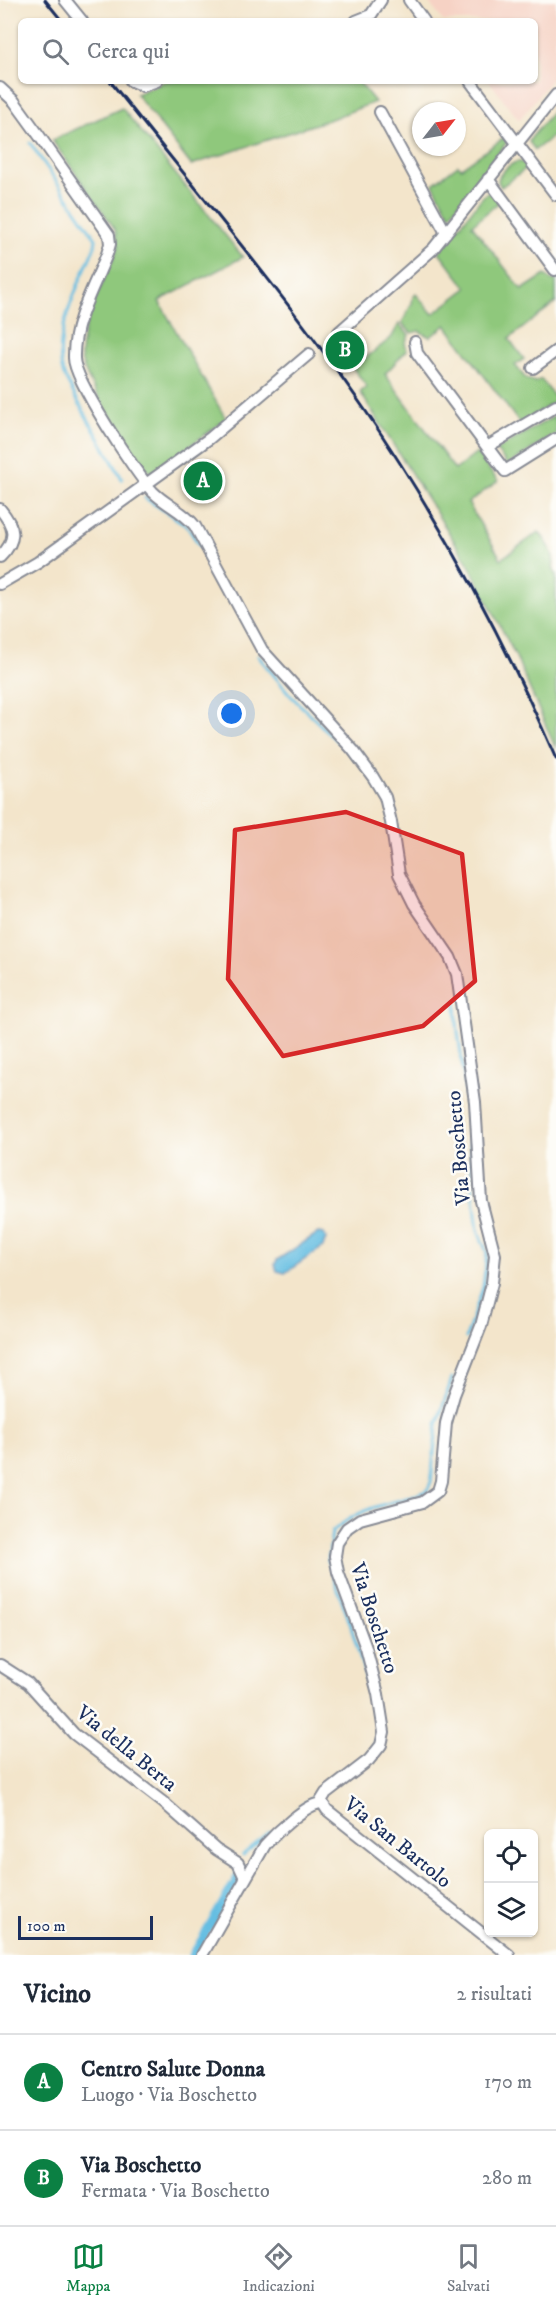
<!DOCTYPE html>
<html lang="it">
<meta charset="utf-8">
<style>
:root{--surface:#fff;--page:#f2f2f3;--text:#1f2937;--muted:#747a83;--line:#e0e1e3;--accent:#0b8043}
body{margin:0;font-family:"IM FELL DW Pica",serif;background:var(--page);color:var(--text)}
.controls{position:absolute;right:18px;bottom:18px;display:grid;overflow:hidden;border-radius:9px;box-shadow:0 2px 4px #0004}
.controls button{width:54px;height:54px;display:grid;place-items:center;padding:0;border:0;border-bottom:2px solid var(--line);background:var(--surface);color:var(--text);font:30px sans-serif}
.compass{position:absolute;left:412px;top:102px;width:54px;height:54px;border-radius:50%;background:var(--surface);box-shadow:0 2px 4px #0004;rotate:59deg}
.scale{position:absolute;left:18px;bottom:15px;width:135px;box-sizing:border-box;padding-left:6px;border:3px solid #1b2f5e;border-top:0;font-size:16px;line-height:21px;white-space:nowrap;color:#1b2f5e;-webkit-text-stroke:4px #fdfcf7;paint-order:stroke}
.you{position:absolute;left:232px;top:714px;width:21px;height:21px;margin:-15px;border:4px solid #fff;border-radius:50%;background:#1a73e8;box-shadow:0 0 0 9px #1a73e833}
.badge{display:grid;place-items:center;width:39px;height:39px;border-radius:50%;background:var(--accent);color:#fff;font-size:20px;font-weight:700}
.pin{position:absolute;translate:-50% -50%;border:3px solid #fff;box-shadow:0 2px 6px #0006}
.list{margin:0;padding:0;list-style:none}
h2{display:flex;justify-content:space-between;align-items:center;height:78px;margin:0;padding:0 24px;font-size:26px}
h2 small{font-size:20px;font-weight:400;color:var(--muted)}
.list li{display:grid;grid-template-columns:39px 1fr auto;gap:18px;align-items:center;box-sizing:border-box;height:96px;padding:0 24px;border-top:2px solid var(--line)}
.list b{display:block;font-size:22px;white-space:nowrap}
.list p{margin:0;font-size:20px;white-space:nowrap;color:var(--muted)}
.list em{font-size:20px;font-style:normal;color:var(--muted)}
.icon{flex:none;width:33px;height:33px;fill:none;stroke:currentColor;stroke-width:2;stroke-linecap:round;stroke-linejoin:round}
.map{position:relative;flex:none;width:556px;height:1955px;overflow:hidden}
.search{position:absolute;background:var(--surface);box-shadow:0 2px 4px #0004;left:18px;right:18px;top:18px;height:66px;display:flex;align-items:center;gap:15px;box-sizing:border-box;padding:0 21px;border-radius:9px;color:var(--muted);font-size:22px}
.sheet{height:270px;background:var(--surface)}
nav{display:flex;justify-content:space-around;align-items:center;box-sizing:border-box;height:84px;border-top:2px solid var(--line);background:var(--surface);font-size:16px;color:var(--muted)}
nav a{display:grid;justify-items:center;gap:3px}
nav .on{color:var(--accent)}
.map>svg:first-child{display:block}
.built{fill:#f6d2c4}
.green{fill:#8fc87b;stroke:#557c6c;stroke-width:1.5}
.water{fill:#65bee2;stroke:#4076a0;stroke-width:1.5}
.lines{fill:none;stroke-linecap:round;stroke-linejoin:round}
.stream{stroke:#65bee2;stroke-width:3}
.canal{stroke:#65bee2;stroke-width:9}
.minor-casing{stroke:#878a94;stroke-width:14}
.minor{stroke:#fff;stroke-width:10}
.rail{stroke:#1b2f5e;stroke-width:3}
.marked{fill:#d62828;fill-opacity:0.2;stroke:#d62828;stroke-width:4.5;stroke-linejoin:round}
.labels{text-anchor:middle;stroke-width:5;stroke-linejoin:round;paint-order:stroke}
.street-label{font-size:21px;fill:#1b2f5e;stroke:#fdfcf7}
</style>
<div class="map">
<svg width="556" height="1955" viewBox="0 0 556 1955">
<rect width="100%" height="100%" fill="#fdfcf7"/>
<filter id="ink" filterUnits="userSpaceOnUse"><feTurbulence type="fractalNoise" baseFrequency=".0167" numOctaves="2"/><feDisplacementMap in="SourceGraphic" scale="12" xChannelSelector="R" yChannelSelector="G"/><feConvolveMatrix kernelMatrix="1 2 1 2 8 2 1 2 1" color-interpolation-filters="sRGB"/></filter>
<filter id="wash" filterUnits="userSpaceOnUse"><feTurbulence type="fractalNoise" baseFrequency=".008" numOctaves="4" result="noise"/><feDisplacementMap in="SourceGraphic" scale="24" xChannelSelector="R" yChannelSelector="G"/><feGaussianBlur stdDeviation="1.35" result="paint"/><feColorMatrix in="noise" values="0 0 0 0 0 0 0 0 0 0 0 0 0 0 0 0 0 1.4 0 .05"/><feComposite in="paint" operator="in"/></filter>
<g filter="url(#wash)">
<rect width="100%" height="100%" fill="#f3e5cb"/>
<!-- built -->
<path class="built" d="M 427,0 L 556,0 L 556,74 L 519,120 L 489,81 L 535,81 L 535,21 L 443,21 Z"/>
<!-- green -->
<path class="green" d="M 166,81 L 358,81 L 375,102 L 331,119 L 191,165 L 136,94 Z
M 556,107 L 556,134 L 535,150 L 529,142 L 531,138 Z
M 122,108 L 243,257 L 159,301 L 226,419 L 157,470 L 151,472 L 148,470 C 133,452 80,376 81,355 C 82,317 105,282 118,247 L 115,229 L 52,140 Z
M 504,138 L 507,142 L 450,215 L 433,184 L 458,165 L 461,168 Z
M 516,162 L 522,162 L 528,167 L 501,187 L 498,181 C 499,173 509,165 516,162 Z
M 488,193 L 493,194 L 498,203 L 472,225 L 522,290 L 545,275 L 552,280 L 556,280 L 556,302 L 509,339 L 524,359 L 515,365 L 526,379 L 536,382 L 541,379 L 556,399 L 556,401 L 520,424 L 446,325 L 430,337 L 419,331 L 411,333 L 402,323 L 412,303 L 413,297 L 416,294 L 433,314 L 467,288 L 439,252 L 484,195 Z
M 399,324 L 409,335 L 405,343 L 407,350 L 385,374 L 455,470 L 477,453 L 498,481 L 468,503 L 501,559 L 539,532 C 547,542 556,554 553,568 L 556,576 L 556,749 L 516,657 L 468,563 L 360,392 L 367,387 L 353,368 L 391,338 Z
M 556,415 L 556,434 L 508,465 L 496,450 Z"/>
<!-- water -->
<path class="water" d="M 318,1233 L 324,1234 L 326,1238 L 323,1247 L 285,1273 L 277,1271 L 275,1264 L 277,1260 Z"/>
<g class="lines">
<!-- stream -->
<path class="stream" d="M 30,143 L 96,239 L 95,246 C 81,279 53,332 62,369 C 64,378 70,386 74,394 C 89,423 107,450 122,479
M 145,498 L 186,525 L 200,546
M 258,656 L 291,696 L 338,742
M 456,1001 L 457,1024 L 469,1117 L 472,1183 L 478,1231 L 487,1253 L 483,1287 L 466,1338
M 374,1705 L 350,1623 L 328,1562 L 332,1532 C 363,1504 391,1505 427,1491 L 431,1482 L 437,1424 L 452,1378
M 374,1746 L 379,1729
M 298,1809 L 343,1774
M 243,1855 L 270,1832"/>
<!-- canal -->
<path class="canal" d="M 193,1955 L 239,1876 L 241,1868"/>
</g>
</g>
<g filter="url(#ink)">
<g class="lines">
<!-- minor casing -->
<g class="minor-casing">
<path id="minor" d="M 65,0 L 82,21
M 409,0 L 424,21
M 356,21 L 371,15 L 381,0
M 131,81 L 143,86 L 157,81
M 470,81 L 556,195
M 0,88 L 14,101 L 38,134 L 109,235 L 110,244 L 107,254 C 94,287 73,322 74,358 C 74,380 136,474 153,492 C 166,505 183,511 195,526 L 262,650 L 353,750 L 373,777 L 385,797 L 391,822 L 399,874 L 414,904 L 450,957 L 457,974 L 475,1102 L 481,1201 L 495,1255 L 492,1283 L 481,1326 L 454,1395 L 446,1423 L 441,1481 L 438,1491 L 423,1502 L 360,1519 L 347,1528 L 337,1543 L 335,1556 L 338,1572 L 366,1648 L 378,1694 L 384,1732 L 381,1745 L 369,1760 L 326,1793 L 321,1801 L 327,1810 L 509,1955
M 380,112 L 446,233
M 488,179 L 555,270
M 339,332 L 433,249 L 556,95
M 415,342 L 417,353 L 505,471 L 556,439
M 533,368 L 556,351
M 487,447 L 556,406
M 0,509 C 15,527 18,539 0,557
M 0,584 L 38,562 L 210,438 L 309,354
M 0,1665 L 28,1683 L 74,1734 L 164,1803 L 216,1849 L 238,1863 L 245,1878
M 202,1955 L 265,1845 C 275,1834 307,1803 322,1803"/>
</g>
<!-- minor -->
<use href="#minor" class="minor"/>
<!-- rail -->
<path class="rail" d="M 45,0 L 62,21
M 110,81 C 196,190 286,296 365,410 C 440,520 503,637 556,759"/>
</g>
</g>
<!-- marked area -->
<path class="marked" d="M 346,812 L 462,854 L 475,981 L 423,1026 L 283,1056 L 228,979 L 235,830 Z"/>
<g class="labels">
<!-- street labels -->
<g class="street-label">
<text transform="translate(458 1148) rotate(-95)" y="7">Via Boschetto</text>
<text transform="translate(375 1618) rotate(72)" y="7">Via Boschetto</text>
<text transform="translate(127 1748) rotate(39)" y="7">Via della Berta</text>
<text transform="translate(398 1842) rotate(39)" y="7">Via San Bartolo</text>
</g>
</g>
</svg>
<div class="controls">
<button><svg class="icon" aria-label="locate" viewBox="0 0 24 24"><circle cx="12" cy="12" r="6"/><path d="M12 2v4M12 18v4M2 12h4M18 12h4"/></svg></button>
<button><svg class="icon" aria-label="layers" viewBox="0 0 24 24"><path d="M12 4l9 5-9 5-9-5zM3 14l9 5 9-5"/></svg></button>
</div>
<svg class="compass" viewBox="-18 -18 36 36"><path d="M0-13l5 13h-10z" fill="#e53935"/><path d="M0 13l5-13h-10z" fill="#747a83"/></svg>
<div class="scale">100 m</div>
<div class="you"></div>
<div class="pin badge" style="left:203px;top:481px">A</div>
<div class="pin badge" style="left:345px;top:350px">B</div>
<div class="search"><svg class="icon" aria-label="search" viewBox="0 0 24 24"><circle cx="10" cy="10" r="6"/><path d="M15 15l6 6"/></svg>Cerca qui</div>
</div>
<section class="sheet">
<h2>Vicino<small>2 risultati</small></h2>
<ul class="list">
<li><span class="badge">A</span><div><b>Centro Salute Donna</b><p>Luogo · Via Boschetto</p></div><em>170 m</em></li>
<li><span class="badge">B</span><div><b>Via Boschetto</b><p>Fermata · Via Boschetto</p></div><em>280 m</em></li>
</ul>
</section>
<nav>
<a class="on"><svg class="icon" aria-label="map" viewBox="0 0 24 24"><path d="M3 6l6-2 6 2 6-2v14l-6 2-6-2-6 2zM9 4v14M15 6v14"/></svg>Mappa</a>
<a><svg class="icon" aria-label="directions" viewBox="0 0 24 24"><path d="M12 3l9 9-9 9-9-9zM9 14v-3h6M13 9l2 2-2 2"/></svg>Indicazioni</a>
<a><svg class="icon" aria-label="saved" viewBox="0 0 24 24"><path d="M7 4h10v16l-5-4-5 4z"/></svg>Salvati</a>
</nav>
